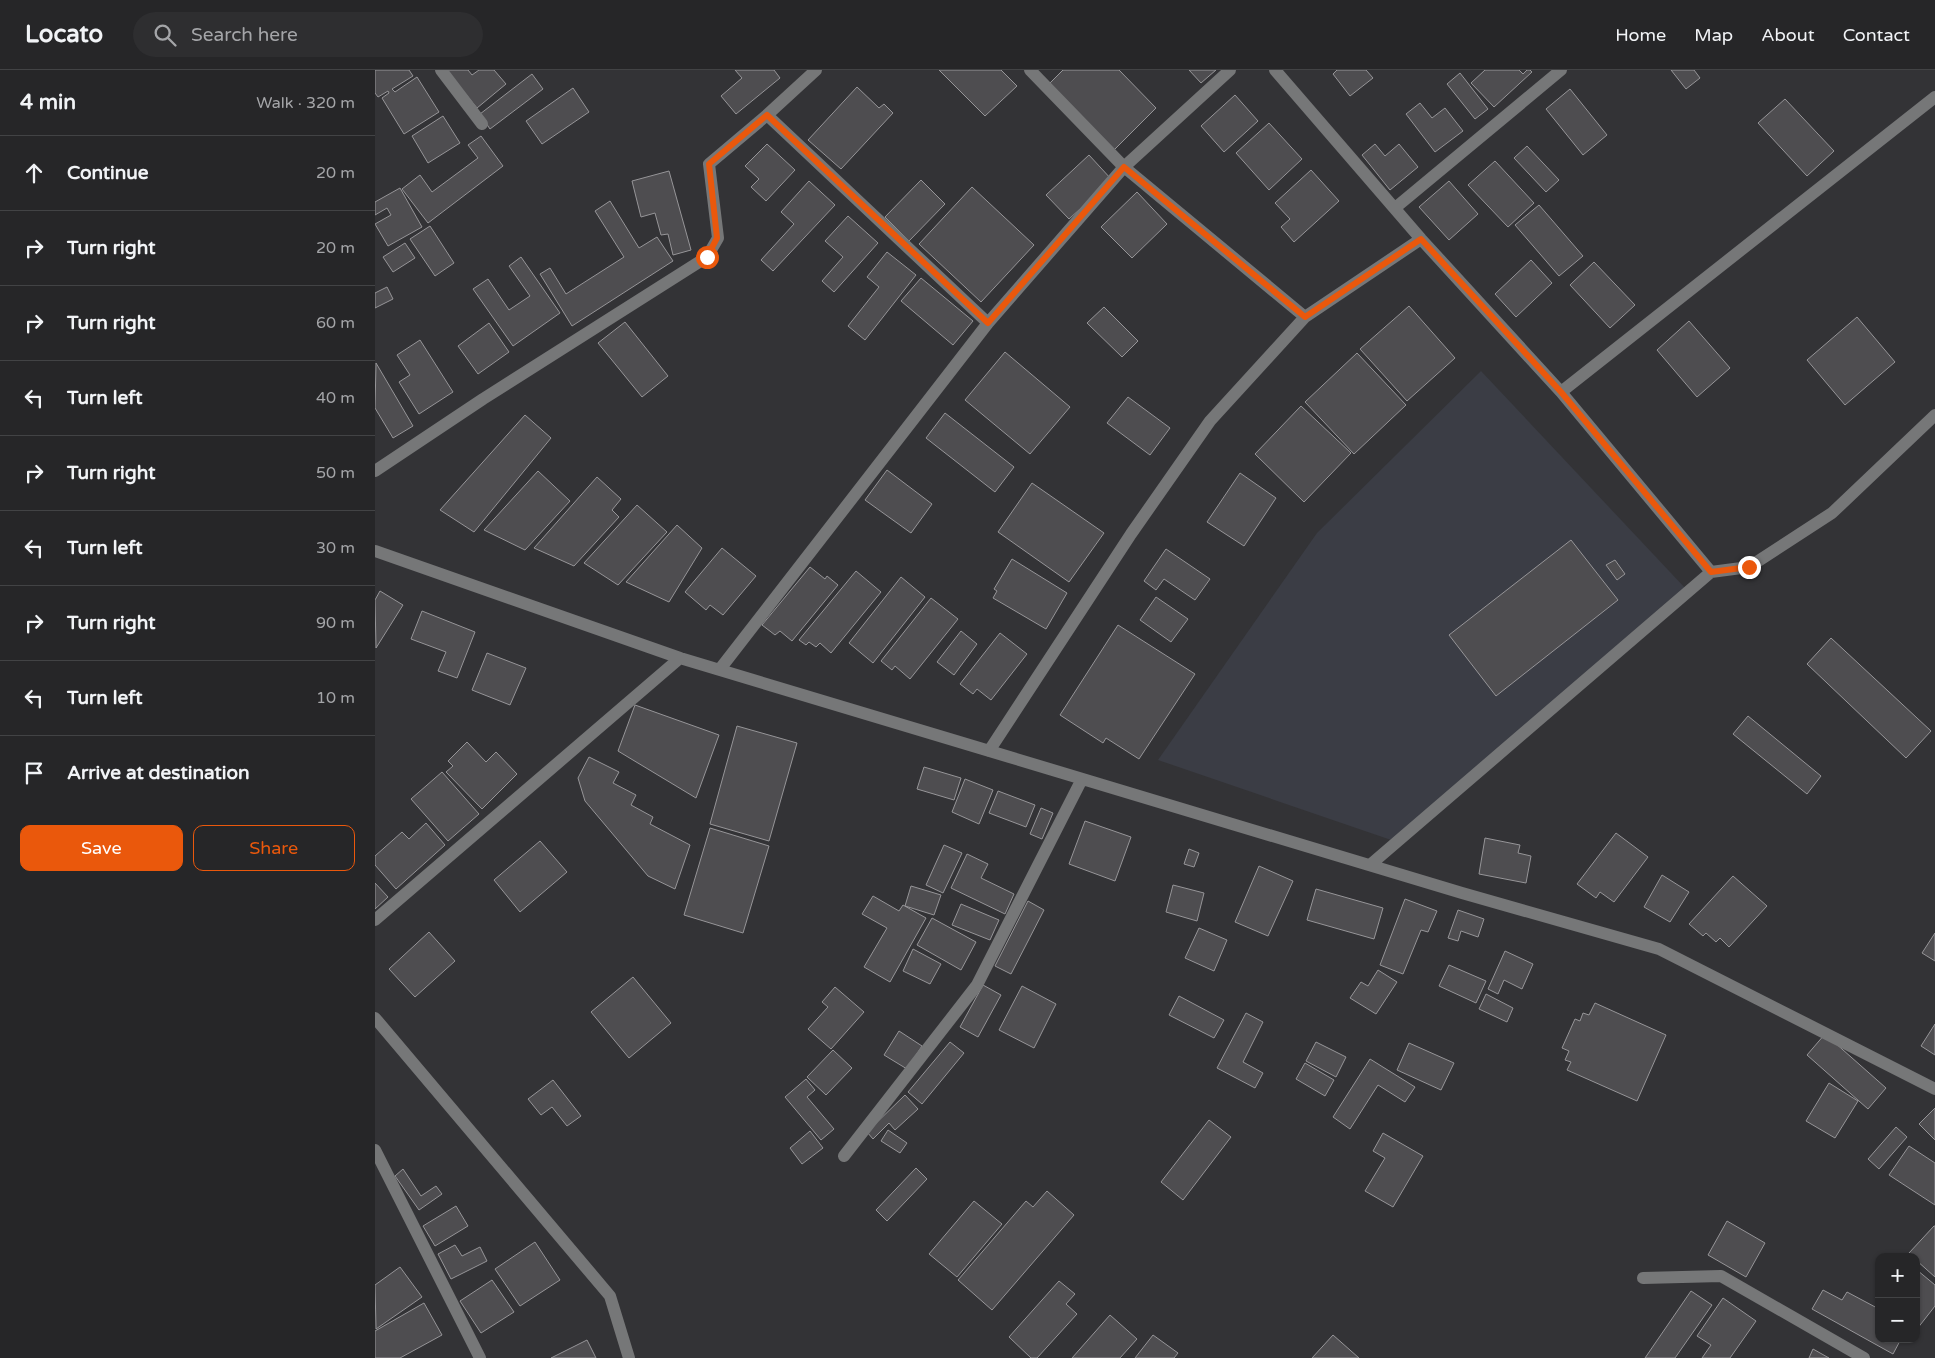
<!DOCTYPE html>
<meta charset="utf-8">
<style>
:root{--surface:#262628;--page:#2e2e30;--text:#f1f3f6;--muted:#a4a5a8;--line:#424345;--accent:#ea580c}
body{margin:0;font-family:"Varela Round",sans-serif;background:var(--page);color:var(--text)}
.controls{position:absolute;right:15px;bottom:15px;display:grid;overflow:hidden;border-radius:10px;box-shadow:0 1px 4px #0004}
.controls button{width:45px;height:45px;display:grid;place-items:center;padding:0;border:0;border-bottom:1px solid var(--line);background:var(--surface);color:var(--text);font:25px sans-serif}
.stop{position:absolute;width:15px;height:15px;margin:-11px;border:4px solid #ea580c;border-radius:50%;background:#fff}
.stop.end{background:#ea580c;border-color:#fff;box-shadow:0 1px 5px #0008}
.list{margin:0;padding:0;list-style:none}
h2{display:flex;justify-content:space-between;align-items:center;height:65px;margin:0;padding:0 20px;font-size:21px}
h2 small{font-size:16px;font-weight:400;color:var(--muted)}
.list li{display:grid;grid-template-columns:32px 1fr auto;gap:15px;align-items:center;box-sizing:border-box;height:75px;padding:0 20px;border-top:1px solid var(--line)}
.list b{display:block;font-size:19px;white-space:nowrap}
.list em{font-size:16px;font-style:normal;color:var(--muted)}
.actions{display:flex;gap:10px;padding:15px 20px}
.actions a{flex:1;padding:11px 0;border:1px solid var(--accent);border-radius:10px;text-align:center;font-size:18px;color:var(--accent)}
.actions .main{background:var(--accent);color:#fff}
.icon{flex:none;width:28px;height:28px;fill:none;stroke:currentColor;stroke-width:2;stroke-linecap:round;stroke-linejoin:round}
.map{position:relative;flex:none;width:1560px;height:1288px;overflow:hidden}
header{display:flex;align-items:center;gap:30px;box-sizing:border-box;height:70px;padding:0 25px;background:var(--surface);border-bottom:1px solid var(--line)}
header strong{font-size:24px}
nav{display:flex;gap:28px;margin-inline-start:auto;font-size:18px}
.search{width:350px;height:45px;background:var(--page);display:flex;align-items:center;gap:12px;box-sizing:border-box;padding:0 18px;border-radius:28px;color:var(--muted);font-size:19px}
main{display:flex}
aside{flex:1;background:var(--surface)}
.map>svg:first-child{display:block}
.built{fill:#3b3d45}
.building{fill:#4e4d50;stroke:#969598}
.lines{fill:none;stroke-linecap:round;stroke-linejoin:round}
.minor{stroke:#767778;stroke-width:12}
.route{stroke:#ea580c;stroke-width:6}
</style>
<header>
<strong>Locato</strong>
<div class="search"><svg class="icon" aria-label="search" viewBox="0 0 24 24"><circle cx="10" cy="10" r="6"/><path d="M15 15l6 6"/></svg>Search here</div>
<nav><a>Home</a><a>Map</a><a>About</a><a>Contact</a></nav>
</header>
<main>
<aside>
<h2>4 min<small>Walk · 320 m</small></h2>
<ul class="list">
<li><svg class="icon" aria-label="ahead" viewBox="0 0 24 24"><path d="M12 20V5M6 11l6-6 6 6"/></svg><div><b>Continue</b></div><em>20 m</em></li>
<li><svg class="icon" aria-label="right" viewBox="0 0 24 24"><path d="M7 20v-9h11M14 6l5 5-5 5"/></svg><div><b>Turn right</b></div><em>20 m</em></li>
<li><svg class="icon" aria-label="right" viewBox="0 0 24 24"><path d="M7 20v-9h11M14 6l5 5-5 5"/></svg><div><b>Turn right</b></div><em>60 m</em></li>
<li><svg class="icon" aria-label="left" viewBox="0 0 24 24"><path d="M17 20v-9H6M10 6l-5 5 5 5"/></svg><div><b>Turn left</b></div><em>40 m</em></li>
<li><svg class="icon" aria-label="right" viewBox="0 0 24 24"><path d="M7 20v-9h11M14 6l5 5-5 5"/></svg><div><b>Turn right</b></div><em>50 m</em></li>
<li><svg class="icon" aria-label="left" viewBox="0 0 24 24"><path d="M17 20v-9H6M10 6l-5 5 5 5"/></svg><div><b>Turn left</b></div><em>30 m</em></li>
<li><svg class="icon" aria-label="right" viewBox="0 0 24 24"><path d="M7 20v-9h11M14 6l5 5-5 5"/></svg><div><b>Turn right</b></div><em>90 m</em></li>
<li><svg class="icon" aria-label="left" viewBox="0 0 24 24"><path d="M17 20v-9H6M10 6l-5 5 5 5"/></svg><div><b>Turn left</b></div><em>10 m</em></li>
<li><svg class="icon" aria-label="arrive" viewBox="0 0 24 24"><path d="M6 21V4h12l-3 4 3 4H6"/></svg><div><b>Arrive at destination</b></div></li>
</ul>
<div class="actions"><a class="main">Save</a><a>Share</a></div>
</aside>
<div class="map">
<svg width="1560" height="1288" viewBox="0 0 1560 1288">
<rect width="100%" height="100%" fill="#333336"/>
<!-- built -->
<path class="built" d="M 1106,301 L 1311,519 L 1022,772 L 783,690 L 942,463 Z"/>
<!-- building -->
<path class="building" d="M 0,0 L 34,0 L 38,6 L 17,19 L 20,22 L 42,7 L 64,42 L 29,64 L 7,28 L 14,23 L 13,21 L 3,27 L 0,23 Z
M 71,0 L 93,0 L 97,5 L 104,0 L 119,0 L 131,14 L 102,38 Z
M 360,0 L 399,0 L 405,8 L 361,44 L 346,26 L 367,8 Z
M 564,0 L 626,0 L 642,16 L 610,46 Z
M 688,0 L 744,0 L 781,38 L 739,80 L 674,14 Z
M 814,0 L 841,0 L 826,13 Z
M 962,0 L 991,0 L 998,8 L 975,26 L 958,4 Z
M 1110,0 L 1144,0 L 1148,4 L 1152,0 L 1155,0 L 1157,2 L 1119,37 L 1096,13 Z
M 1296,0 L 1319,0 L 1325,8 L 1311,19 Z
M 1085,3 L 1113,39 L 1100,49 L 1072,14 Z
M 157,4 L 168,19 L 115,59 L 105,44 Z
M 482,17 L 504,38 L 509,34 L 518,43 L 466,99 L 433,70 Z
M 198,18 L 214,42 L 167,74 L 151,51 Z
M 1195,19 L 1232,65 L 1208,85 L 1171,39 Z
M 860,25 L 883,51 L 849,82 L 826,56 Z
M 1410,29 L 1459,81 L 1432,106 L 1383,53 Z
M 1045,33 L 1057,48 L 1070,38 L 1088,61 L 1060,82 L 1031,44 Z
M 68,46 L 85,73 L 53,93 L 37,66 Z
M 894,53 L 927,89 L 894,120 L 861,83 Z
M 106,66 L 128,96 L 53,153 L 27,119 L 45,105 L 57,122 L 103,88 L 93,75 Z
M 392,74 L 420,100 L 391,131 L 376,117 L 384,109 L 370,96 Z
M 1000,74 L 1010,86 L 1024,74 L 1043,97 L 1015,120 L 987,85 Z
M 1152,76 L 1184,110 L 1171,122 L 1139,88 Z
M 714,85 L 737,110 L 694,149 L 671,125 Z
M 1120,91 L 1159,133 L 1133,157 L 1093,115 Z
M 936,100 L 964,131 L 919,172 L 906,157 L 915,149 L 900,133 Z
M 294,101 L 316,180 L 298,185 L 293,164 L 286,165 L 280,143 L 266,147 L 257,111 Z
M 546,110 L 570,134 L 534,171 L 510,147 Z
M 434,111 L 460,135 L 398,201 L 386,190 L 419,154 L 406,142 Z
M 1074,111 L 1103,144 L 1074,170 L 1044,137 Z
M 597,117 L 659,175 L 606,232 L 544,174 Z
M 25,118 L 47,157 L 13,176 L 0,154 L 16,145 L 12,138 L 0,145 L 0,132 Z
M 762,122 L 792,154 L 757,188 L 726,157 Z
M 235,131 L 264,178 L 282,167 L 298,191 L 197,256 L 165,204 L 175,198 L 191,224 L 249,187 L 220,141 Z
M 1164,135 L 1208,186 L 1184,206 L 1140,155 Z
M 473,146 L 503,173 L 459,222 L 447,211 L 468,187 L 450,171 Z
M 55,156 L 79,193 L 60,206 L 35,169 Z
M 30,173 L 40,188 L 18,202 L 8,187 Z
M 512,182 L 541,205 L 490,270 L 473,256 L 504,217 L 492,207 Z
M 146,187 L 185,243 L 138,276 L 98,219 L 113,209 L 134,240 L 155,226 L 134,196 Z
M 1156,190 L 1177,213 L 1141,247 L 1120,224 Z
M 1219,192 L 1260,235 L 1235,258 L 1195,215 Z
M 546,208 L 598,251 L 578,275 L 526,231 Z
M 12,217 L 18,229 L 0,238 L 0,223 Z
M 1034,236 L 1080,288 L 1032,331 L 985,279 Z
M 729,237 L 763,271 L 747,287 L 712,253 Z
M 1482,247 L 1520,292 L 1470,335 L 1432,290 Z
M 1314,251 L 1355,298 L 1322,327 L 1282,280 Z
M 250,252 L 293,306 L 267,327 L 223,273 Z
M 114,253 L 134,282 L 103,304 L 83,276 Z
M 45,270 L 78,322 L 44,344 L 24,312 L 35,305 L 22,285 Z
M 630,282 L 695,337 L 655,384 L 590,330 Z
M 982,283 L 1031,335 L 979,384 L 930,332 Z
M 1,293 L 38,356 L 18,368 L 0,338 Z
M 753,327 L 795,358 L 775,385 L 732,353 Z
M 926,336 L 976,383 L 929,432 L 880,384 Z
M 570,343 L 639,397 L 620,422 L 551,368 Z
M 150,345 L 176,368 L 99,462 L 65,440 Z
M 512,400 L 557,434 L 536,463 L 490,430 Z
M 163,401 L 195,431 L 150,480 L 109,460 Z
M 865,403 L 901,428 L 869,476 L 832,452 Z
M 222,407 L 246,429 L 237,440 L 244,447 L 199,496 L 159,478 Z
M 657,413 L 729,463 L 694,512 L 623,462 Z
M 262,435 L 292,462 L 243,515 L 209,493 Z
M 302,455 L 327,478 L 294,532 L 251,512 Z
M 1196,470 L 1243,530 L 1121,626 L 1074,565 Z
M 347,478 L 381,506 L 348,545 L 335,535 L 331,540 L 310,522 Z
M 791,479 L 835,509 L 820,530 L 789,509 L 781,520 L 769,511 Z
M 637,489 L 692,523 L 671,559 L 618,528 L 622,521 L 619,519 Z
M 1240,490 L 1250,504 L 1242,510 L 1231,495 Z
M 435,497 L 450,509 L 452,506 L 463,515 L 417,571 L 405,561 L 400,565 L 387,555 Z
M 481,501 L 506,522 L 456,583 L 445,573 L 441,577 L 434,572 L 431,575 L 424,570 Z
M 526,507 L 550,527 L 498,593 L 474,573 Z
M 5,521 L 28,535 L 1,578 L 0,530 Z
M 781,527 L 813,549 L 796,572 L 765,550 Z
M 556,528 L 583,549 L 535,609 L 520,596 L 517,600 L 506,591 Z
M 47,541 L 100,562 L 82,608 L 63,601 L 71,582 L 36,569 Z
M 743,555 L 820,604 L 764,689 L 731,668 L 728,673 L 685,645 Z
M 586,561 L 602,574 L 579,605 L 562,592 Z
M 625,563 L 652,584 L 616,630 L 602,619 L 598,624 L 585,614 Z
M 1456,568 L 1556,661 L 1531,688 L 1432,594 Z
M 112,583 L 151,598 L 135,635 L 97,620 Z
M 260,635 L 344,665 L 321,728 L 243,681 Z
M 1373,646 L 1446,706 L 1432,724 L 1358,664 Z
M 362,656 L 422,673 L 394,771 L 335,754 Z
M 92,672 L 111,692 L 121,682 L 142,704 L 107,739 L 71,702 L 78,696 L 73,691 Z
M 214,687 L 244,702 L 238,713 L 261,725 L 256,735 L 278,747 L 275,754 L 315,775 L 300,819 L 273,806 L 210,731 L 203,708 Z
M 549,697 L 586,708 L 579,730 L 542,719 Z
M 67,702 L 104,744 L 73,771 L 36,729 Z
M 590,709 L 618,720 L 604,754 L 577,742 Z
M 623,721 L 660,735 L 651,757 L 614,743 Z
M 666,738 L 678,743 L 667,769 L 655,764 Z
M 710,751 L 756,767 L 740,811 L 694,794 Z
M 51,753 L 70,775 L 21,819 L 0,795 L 0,786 L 27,762 L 34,769 Z
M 335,758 L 394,776 L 368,863 L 309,845 Z
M 1241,763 L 1273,787 L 1239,832 L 1225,822 L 1221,828 L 1202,814 Z
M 1110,768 L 1145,775 L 1143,783 L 1156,786 L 1151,813 L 1104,804 Z
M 165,771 L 192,802 L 145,842 L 119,810 Z
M 569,775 L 587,783 L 568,823 L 551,815 Z
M 814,779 L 824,783 L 819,797 L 809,794 Z
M 592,784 L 613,794 L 606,808 L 639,824 L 630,844 L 576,818 Z
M 884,796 L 918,811 L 893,866 L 860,852 Z
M 1287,805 L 1314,822 L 1295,852 L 1269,837 Z
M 1358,806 L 1392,836 L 1354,877 L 1345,868 L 1341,872 L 1331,863 L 1328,866 L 1314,854 Z
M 0,813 L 13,827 L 0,839 Z
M 798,815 L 829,823 L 822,851 L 791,842 Z
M 536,816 L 566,825 L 559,845 L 530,836 Z
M 941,819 L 1008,838 L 999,869 L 932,850 Z
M 498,826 L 524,841 L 528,835 L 551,848 L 515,912 L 489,897 L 512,858 L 487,844 Z
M 1030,829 L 1062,841 L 1053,862 L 1046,860 L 1028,904 L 1005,895 Z
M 653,831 L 669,840 L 636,904 L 620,896 Z
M 586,834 L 624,850 L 615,870 L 577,855 Z
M 1083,840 L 1109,849 L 1103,867 L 1086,861 L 1083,871 L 1073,868 Z
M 557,848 L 601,872 L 586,900 L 542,875 Z
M 824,858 L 852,870 L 839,901 L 810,888 Z
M 54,862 L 80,891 L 40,927 L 14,899 Z
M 1560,863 L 1560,891 L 1547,883 Z
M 538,879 L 566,894 L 555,914 L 528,901 Z
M 1130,881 L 1158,894 L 1147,919 L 1129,910 L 1123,924 L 1113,919 Z
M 1074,895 L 1111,911 L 1101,933 L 1064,916 Z
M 1003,900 L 1022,912 L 1001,944 L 975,928 L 986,912 L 993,916 Z
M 258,907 L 296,953 L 254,988 L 216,942 Z
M 608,915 L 626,925 L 603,967 L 585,957 Z
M 647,916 L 681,934 L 659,978 L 624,960 Z
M 460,917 L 489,942 L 456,979 L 433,959 L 453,937 L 447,932 Z
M 1111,924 L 1138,938 L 1132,952 L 1104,939 Z
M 804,926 L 849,950 L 839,968 L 794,945 Z
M 1220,933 L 1291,965 L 1262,1031 L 1192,1000 L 1196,992 L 1190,990 L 1194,981 L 1187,978 L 1200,949 L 1205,951 L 1208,943 L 1214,945 Z
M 871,943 L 888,952 L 868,992 L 888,1003 L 880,1018 L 842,998 Z
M 1560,954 L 1560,985 L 1546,976 Z
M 524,961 L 547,976 L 532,999 L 509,985 Z
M 1450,964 L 1511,1018 L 1493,1039 L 1432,985 Z
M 575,972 L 589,983 L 547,1034 L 533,1022 Z
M 941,972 L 971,987 L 961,1007 L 931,991 Z
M 1034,973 L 1079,993 L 1066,1020 L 1022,1000 Z
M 458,980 L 477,998 L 451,1025 L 432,1007 Z
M 995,989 L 1040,1017 L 1030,1032 L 1003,1015 L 975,1059 L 958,1047 Z
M 930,993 L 959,1010 L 950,1026 L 921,1009 Z
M 431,1009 L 440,1020 L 432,1027 L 459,1059 L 446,1070 L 410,1027 Z
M 178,1010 L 206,1046 L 192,1056 L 177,1037 L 166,1045 L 153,1029 Z
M 1454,1013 L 1483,1031 L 1460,1068 L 1431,1051 Z
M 530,1025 L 543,1039 L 520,1060 L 514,1053 L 498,1069 L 492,1062 Z
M 1560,1038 L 1560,1070 L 1544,1054 Z
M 834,1050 L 856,1067 L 808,1130 L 786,1112 Z
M 1521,1057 L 1532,1067 L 1504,1099 L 1493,1089 Z
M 513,1060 L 532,1073 L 525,1083 L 506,1071 Z
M 435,1061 L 448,1078 L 427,1094 L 415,1078 Z
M 1008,1063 L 1048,1086 L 1018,1137 L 990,1121 L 1010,1088 L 998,1081 Z
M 1534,1076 L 1560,1093 L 1560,1135 L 1514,1105 Z
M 541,1098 L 552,1109 L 512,1151 L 501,1140 Z
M 28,1099 L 46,1126 L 61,1116 L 67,1124 L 44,1140 L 20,1106 Z
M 672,1121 L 699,1145 L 617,1240 L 583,1210 L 651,1131 L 658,1137 Z
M 599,1131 L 627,1154 L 582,1207 L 554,1184 Z
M 81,1136 L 93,1156 L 60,1176 L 48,1156 Z
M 1352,1151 L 1390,1173 L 1371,1207 L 1333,1185 Z
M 1559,1156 L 1560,1156 L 1560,1207 L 1541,1190 L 1541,1187 L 1538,1187 L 1534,1183 Z
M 160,1172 L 185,1210 L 145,1236 L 120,1199 Z
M 80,1175 L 87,1186 L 105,1177 L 112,1191 L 76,1209 L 63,1184 Z
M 25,1197 L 47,1227 L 1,1259 L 0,1215 Z
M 1542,1200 L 1560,1215 L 1560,1236 L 1542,1259 Z
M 117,1210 L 139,1242 L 106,1263 L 85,1231 Z
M 684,1211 L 700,1224 L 691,1234 L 702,1244 L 662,1288 L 656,1288 L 634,1267 Z
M 1448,1220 L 1467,1230 L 1472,1222 L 1504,1239 L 1504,1269 L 1526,1269 L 1518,1284 L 1437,1239 Z
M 1316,1221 L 1337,1235 L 1300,1288 L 1270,1288 Z
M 1348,1228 L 1381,1251 L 1355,1288 L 1327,1288 L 1336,1275 L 1322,1266 Z
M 49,1233 L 67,1265 L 25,1288 L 0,1288 L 0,1261 Z
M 735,1245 L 762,1269 L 745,1288 L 697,1288 Z
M 778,1265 L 803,1283 L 799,1288 L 760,1288 Z
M 958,1265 L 984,1288 L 937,1288 Z
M 212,1270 L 221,1288 L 176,1288 Z
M 1438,1279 L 1454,1288 L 1434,1288 Z"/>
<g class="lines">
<!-- minor -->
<path class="minor" d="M 66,0 L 107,54
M 655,0 L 749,97 L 930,247
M 900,0 L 1046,169 L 1186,322 L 1336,502
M 392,45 L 613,253
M 1020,138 L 1186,0
M 1186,322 L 1560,27
M 0,401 L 108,329 L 332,187 L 343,168 L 334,94 L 392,45 L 441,0
M 0,481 L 305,588 L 1087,823 L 1284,879 L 1560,1019
M 345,599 L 613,253 L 749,97 L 855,0
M 614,681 L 756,464 L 835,351 L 930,247 L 1046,169
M 995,795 L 1336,502 L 1374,497 L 1457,443 L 1560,345
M 0,850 L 305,588
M 0,948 L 235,1226 L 254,1288
M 0,1080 L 105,1288
M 469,1086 L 602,915 L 707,709
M 1268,1208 L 1346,1206 L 1489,1288"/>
</g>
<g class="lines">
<!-- route -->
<path class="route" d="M 332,187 L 342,168 L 334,94 L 392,45 L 613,253 L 749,97 L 930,247 L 1046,169 L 1186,322 L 1336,502 L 1374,497"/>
</g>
</svg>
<div class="controls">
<button>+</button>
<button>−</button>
</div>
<div class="stop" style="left:332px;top:187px"></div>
<div class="stop end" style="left:1374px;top:497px"></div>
</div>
</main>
